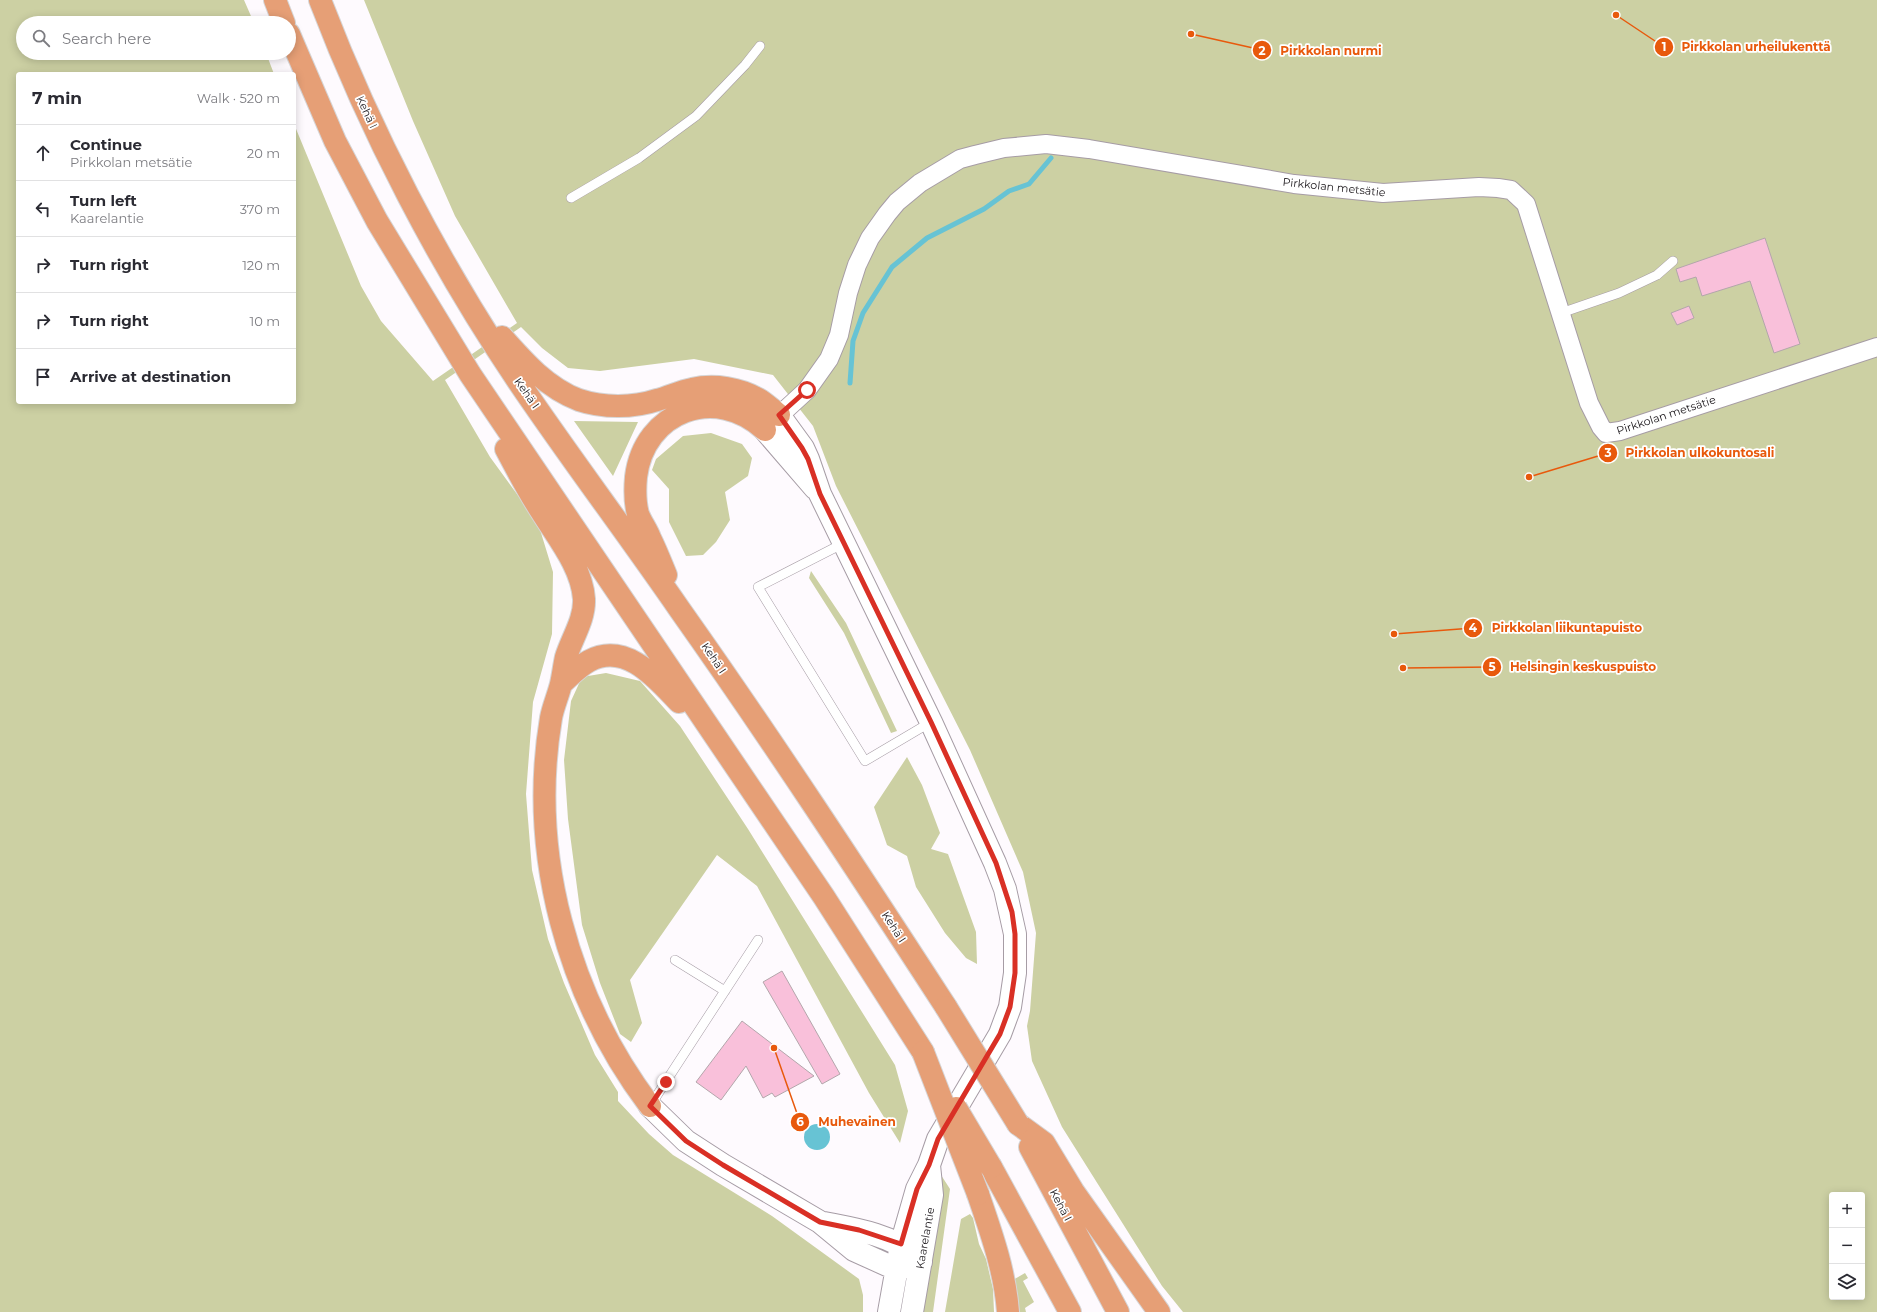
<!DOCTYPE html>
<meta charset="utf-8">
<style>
:root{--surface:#fff;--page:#f2f2f3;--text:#2b2b33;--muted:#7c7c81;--line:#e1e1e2}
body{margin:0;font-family:Montserrat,sans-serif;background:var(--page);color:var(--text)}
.controls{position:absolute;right:12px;bottom:12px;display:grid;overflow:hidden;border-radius:4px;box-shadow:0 2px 10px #0003}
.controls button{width:36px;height:36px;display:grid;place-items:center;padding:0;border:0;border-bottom:1px solid var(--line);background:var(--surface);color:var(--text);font:20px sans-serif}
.stop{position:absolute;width:12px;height:12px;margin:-9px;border:3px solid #d93025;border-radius:50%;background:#fff}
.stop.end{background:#d93025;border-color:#fff;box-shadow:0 1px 4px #0008}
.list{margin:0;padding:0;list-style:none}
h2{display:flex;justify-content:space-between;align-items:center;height:52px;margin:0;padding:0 16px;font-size:17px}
h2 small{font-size:13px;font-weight:400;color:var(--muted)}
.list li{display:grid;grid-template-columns:26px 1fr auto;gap:12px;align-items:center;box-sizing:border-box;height:56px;padding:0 16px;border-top:1px solid var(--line)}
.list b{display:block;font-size:15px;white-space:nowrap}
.list p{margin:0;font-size:13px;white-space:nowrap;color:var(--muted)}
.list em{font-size:13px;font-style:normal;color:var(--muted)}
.icon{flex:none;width:22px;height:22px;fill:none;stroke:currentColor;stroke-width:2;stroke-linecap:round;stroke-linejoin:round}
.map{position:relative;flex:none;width:1877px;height:1312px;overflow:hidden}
.search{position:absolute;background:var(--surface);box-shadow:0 2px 10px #0003;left:16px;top:16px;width:280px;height:44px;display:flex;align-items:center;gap:10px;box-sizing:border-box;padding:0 14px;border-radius:22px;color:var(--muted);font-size:15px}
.panel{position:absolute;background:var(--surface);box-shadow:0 2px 10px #0003;left:16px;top:72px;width:280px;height:332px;border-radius:4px}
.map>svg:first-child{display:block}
.green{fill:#ccd0a3;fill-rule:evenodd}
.water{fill:#67c3d4}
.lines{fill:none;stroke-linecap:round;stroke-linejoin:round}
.stream{stroke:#67c3d4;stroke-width:5}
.building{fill:#f9c0da;stroke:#b3a6ab}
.lane-casing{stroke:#a69ca5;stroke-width:10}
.street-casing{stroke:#a69ca5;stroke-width:20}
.secondary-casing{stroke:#a69ca5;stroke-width:24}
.highway-casing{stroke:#d6d5d6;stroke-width:24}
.lane{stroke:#fff;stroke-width:9}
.street{stroke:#fff;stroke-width:18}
.secondary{stroke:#fff;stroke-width:22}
.highway{stroke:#e69f76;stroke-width:22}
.highway-bridge-casing{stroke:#d6d5d6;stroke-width:24;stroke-linecap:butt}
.highway-bridge{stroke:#e69f76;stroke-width:22}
.route{stroke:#d93025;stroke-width:5}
.labels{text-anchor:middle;stroke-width:3.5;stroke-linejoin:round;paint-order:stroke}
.street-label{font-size:11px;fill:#1a161a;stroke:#fff}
.leader{fill:none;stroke:#e8590c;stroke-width:1.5}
.callout-dot{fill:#e8590c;stroke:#fff;stroke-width:1.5}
.mark-label{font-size:12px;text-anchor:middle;font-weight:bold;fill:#fff}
.callout-label{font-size:12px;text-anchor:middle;font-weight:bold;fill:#e8590c;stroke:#fff;stroke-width:3.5;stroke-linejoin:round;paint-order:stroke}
</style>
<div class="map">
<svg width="1877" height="1312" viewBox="0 0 1877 1312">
<rect width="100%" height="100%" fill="#fefafe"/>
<!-- green -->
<path class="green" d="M 0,0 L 244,0 L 254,23 L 23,23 L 23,53 L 266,53 L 274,74 L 18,74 L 18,402 L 294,402 L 294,124 L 361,286 L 381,321 L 433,381 L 517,323 L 455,216 L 413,121 L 364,0 L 1877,0 L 1877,1312 L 1183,1312 L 1162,1286 L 1062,1127 L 1032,1061 L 1027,1026 L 1030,1011 L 1036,933 L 1023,872 L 970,750 L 836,486 L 813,426 L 773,375 L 694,359 L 600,371 L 568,368 L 542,348 L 521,327 L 445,380 L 490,457 L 538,523 L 553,572 L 552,634 L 533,702 L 526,794 L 532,870 L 548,939 L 564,983 L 595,1055 L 618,1092 L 618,1101 L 649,1134 L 673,1155 L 772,1216 L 859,1279 L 863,1295 L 863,1312 L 0,1312 ZM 1832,1195 L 1862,1195 L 1862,1297 L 1832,1297 Z
M 574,421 L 638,422 L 613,476 Z
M 711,433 L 742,444 L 752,458 L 748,476 L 725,492 L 730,520 L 716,542 L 703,555 L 686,556 L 669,522 L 669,489 L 652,470 L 656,459 L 683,436 Z
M 811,571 L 846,623 L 897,731 L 891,733 L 844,633 L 809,578 Z
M 606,673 L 640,681 L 680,726 L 748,829 L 895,1065 L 908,1111 L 900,1143 L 869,1093 L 757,886 L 717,855 L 630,980 L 642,1023 L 631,1042 L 620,1034 L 600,983 L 582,925 L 568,819 L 564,760 L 571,701 L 582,677 Z
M 907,757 L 922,785 L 940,833 L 931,849 L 948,854 L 976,932 L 977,964 L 966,958 L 945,933 L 916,887 L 907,856 L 887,845 L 874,807 Z
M 941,1175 L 950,1189 L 933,1312 L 919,1312 Z
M 970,1214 L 973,1218 L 979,1244 L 986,1259 L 993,1289 L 994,1312 L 945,1312 L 961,1219 Z
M 1025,1273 L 1028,1278 L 1023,1281 L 1034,1302 L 1025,1308 L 1026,1312 L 1018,1312 L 1013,1280 Z"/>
<!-- water -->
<path class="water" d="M804 1137a13 13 0 1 1 26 0a13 13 0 1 1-26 0Z"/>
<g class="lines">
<!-- stream -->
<path class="stream" d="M 850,383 L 853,341 L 863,313 L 892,267 L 927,238 L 984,209 L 1009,191 L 1029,184 L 1051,158"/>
</g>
<!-- building -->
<path class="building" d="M 1765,238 L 1800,344 L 1774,353 L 1750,281 L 1702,296 L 1696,277 L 1680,282 L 1676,269 Z
M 1689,306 L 1694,318 L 1677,325 L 1671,313 Z
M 782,971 L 840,1074 L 822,1084 L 763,982 Z
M 742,1021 L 814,1076 L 775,1097 L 772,1093 L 763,1098 L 746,1066 L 721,1100 L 696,1082 Z"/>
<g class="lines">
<!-- lane casing -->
<g class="lane-casing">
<path id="lane" d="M 571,198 L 639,158 L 696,116 L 745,65 L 760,46
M 1561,313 L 1619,293 L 1657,275 L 1673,261
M 844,543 L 758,587 L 865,761 L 931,722
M 675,960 L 725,991
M 650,1106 L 758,940"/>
</g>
<!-- street casing -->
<g class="street-casing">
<path id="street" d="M 770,424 L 807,390 L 829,359 L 839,335 L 848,293 L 857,265 L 870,238 L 887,214 L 897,202 L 920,183 L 960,159 L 975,155 L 1004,148 L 1046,144 L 1089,149 L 1294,184 L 1383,193 L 1479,187 L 1498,188 L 1511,190 L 1526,204 L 1589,403 L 1601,427 L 1606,433 L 1620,431 L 1877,347"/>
</g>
<!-- secondary casing -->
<g class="secondary-casing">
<path id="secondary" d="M 779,415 L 803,448 L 808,459 L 820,494 L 931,722 L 995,863 L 1005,889 L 1015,934 L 1015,973 L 1010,1007 L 1000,1034 L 938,1139 L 929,1165 L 917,1189 L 901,1245 L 889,1312
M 765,430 L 815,488
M 650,1106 L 686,1141 L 723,1165 L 820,1222 L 854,1250 L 896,1269 L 921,1262
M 824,1223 C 854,1229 889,1234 913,1254
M 912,1312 L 932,1195 L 929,1165"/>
</g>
<!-- highway casing -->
<g class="highway-casing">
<path id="highway" d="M 275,0 L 284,23
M 320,0 C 370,131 439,264 518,381 C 570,458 627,533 680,610 C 772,740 859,873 946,1007
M 289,34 L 335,141 L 377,221 L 470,374 L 824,897 L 923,1052
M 502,337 C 524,362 547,388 579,400 C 603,408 633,408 657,400 C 669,397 680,391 692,389 C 714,384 740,388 760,400 C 766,404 773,410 779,415
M 506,449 C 517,470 528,491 541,511 C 557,537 582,567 584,599 C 585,619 572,638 566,657 C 564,666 563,675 561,684 C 558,696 553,707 551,718 C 528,854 568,997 650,1106
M 666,575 C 661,563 656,550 650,538 C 647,530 641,522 638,514 C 635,503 635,488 636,477 C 644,411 716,384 765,430
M 561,684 C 570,676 578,667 589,661 C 626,641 657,679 679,702
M 1018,1124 L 1044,1143 L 1073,1191 L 1159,1312
M 1030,1147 L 1118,1312
M 991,1167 L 1070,1312
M 978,1194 C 991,1232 1005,1271 1008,1312"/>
</g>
<!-- lane -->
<use href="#lane" class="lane"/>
<!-- street -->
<use href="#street" class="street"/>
<!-- secondary -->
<use href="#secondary" class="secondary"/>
<!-- highway -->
<use href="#highway" class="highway"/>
<!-- highway-bridge casing -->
<g class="highway-bridge-casing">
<path id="highway-bridge" d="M 946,1007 L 1018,1124
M 923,1052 L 978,1194
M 956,1108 L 991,1167"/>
</g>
<!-- highway-bridge -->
<use href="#highway-bridge" class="highway-bridge"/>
</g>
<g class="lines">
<!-- route -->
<path class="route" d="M 666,1082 L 650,1106 L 686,1141 L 723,1165 L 820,1222 L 859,1230 L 901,1244 L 917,1189 L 929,1165 L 938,1139 L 1000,1034 L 1010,1007 L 1015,973 L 1015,934 L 1012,912 L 996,863 L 931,722 L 820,494 L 808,459 L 802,448 L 779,415 L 807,390"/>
</g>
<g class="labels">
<!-- street labels -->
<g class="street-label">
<text transform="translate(367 112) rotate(65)" y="4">Kehä I</text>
<text transform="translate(1334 187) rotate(6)" y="4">Pirkkolan metsätie</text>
<text transform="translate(527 393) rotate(55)" y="4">Kehä I</text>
<text transform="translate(1666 415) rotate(-18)" y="4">Pirkkolan metsätie</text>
<text transform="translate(714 658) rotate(56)" y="4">Kehä I</text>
<text transform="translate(894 927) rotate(57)" y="4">Kehä I</text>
<text transform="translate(1061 1205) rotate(62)" y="4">Kehä I</text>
<text transform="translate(925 1238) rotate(-80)" y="4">Kaarelantie</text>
</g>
</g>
<!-- callouts -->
<path class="leader" d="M1616 15L1664 47M1191 34L1262 50M1529 477L1608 453M1394 634L1473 628M1403 668L1492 667M774 1048L800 1122"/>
<g class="callout-dot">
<circle cx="1616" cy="15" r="4"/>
<circle cx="1191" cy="34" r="4"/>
<circle cx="1529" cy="477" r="4"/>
<circle cx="1394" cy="634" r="4"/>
<circle cx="1403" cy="668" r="4"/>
<circle cx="774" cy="1048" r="4"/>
<circle cx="1664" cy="47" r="10"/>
<circle cx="1262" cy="50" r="10"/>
<circle cx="1608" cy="453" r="10"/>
<circle cx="1473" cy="628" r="10"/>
<circle cx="1492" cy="667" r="10"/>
<circle cx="800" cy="1122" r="10"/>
</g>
<g class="mark-label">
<text x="1664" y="51">1</text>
<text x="1262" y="55">2</text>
<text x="1608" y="457">3</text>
<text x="1473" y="632">4</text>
<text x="1492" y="671">5</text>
<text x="800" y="1126">6</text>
</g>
<g class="callout-label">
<text x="1756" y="51">Pirkkolan urheilukenttä</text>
<text x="1331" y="55">Pirkkolan nurmi</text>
<text x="1700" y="457">Pirkkolan ulkokuntosali</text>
<text x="1567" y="632">Pirkkolan liikuntapuisto</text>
<text x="1583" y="671">Helsingin keskuspuisto</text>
<text x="857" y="1126">Muhevainen</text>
</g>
</svg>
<div class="controls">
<button>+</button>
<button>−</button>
<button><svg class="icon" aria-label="layers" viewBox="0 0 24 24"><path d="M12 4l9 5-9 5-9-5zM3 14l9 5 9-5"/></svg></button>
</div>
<div class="stop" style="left:807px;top:390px"></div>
<div class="stop end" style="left:666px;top:1082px"></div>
<div class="search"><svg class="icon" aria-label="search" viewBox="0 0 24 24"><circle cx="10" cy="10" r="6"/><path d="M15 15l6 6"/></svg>Search here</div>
<section class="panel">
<h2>7 min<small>Walk · 520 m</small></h2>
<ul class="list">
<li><svg class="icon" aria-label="ahead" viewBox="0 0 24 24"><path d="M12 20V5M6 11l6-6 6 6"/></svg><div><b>Continue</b><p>Pirkkolan metsätie</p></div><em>20 m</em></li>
<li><svg class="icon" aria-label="left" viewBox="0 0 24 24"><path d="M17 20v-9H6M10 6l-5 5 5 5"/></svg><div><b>Turn left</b><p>Kaarelantie</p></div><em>370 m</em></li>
<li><svg class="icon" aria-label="right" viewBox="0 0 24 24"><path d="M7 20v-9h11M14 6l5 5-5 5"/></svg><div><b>Turn right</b></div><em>120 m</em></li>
<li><svg class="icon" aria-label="right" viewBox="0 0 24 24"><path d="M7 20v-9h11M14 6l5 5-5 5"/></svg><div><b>Turn right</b></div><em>10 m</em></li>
<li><svg class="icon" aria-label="arrive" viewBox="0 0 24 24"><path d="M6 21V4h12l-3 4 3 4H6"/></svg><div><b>Arrive at destination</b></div></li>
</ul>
</section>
</div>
